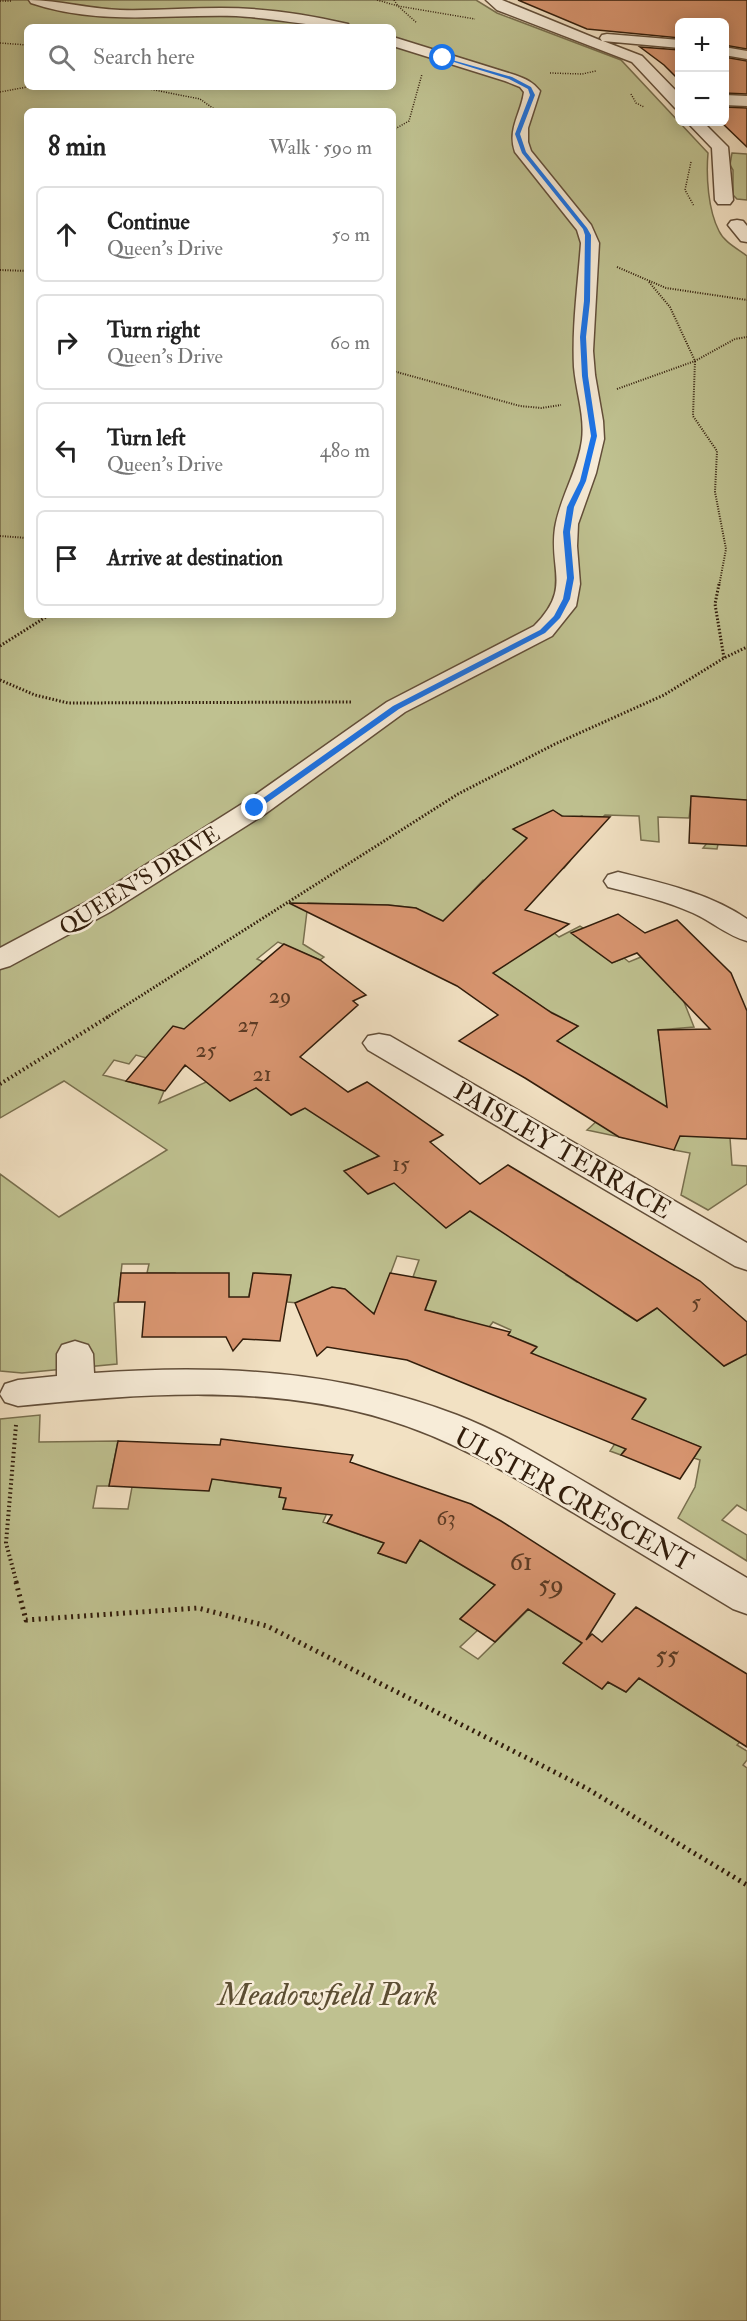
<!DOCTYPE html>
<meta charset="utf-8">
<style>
:root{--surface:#fff;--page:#f2f2f2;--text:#222;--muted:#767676;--line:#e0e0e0}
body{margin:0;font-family:"IM FELL Double Pica",serif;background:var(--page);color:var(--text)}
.controls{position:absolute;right:18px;top:18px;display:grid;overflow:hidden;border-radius:9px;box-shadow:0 3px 15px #0003}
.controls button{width:54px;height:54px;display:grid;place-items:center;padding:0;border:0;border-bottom:2px solid var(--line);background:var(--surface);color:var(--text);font:30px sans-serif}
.stop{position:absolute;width:18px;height:18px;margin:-14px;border:4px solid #1a73e8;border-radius:50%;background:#fff}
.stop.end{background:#1a73e8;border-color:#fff;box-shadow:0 2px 6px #0008}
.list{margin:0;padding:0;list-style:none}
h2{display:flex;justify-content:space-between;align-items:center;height:78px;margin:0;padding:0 24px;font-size:26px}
h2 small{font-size:20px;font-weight:400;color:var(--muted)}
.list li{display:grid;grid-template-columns:39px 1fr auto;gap:18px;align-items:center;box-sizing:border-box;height:96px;margin:0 12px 12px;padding:0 12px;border:2px solid var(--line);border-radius:9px}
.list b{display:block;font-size:22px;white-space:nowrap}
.list p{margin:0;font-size:20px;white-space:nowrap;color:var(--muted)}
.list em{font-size:20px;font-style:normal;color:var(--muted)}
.icon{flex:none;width:33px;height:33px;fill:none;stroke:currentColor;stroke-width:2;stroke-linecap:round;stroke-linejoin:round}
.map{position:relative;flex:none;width:747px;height:2321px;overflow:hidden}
.search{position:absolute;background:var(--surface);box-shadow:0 3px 15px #0003;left:24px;top:24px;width:372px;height:66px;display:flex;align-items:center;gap:15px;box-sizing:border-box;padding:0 21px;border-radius:9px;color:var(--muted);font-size:22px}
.panel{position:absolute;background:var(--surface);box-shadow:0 3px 15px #0003;left:24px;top:108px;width:372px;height:510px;border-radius:9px}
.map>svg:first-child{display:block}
.green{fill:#bfc190;stroke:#786f4e;stroke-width:1.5;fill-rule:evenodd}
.building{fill:#d89570;stroke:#321d0b;stroke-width:1.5}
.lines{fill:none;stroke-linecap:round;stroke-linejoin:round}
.minor-casing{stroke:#624e39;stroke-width:3}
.path-far4{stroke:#321d0b;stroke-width:1.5;stroke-dasharray:1 1.5;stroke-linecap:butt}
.path-far3{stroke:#321d0b;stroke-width:2;stroke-dasharray:1 1.5;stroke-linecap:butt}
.path-far2{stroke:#321d0b;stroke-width:3;stroke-dasharray:1.5 2;stroke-linecap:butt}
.path-far1{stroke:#321d0b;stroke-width:4;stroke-dasharray:1.5 3;stroke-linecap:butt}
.path{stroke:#321d0b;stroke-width:5;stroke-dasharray:2 4.5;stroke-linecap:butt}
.minor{fill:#f7ecd8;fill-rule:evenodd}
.route{fill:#1a73e8}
.labels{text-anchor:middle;stroke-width:5;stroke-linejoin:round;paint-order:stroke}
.far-street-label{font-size:22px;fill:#321d0b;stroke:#f7ecd8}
.number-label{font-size:22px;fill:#5c3b24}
.street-label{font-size:26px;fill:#321d0b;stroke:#f7ecd8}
.near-number-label{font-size:27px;fill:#5c3b24}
.near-park-label{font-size:32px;font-style:italic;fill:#5c4e33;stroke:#f7ecd8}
</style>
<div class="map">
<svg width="747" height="2321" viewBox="0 0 747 2321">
<rect width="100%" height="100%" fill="#f2e1c3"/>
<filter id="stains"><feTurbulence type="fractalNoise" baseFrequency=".00333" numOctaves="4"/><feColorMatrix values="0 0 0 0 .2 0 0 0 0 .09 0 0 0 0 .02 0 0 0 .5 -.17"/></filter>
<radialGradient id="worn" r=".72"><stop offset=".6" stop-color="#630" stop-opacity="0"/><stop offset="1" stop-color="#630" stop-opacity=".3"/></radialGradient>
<!-- green -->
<path class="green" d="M 0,0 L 476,0 L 497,13 L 621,60 L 708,153 C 706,176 708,210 719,231 C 724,242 738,249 747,256 L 747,822 L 722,826 L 717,849 L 703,848 L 708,842 L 709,797 L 692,796 L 689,818 L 658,817 L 659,842 L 641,840 L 639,816 L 605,815 L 591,828 L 582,816 L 570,820 L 553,811 L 514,829 L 553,853 L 550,855 L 570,861 L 564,868 L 513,888 L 483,880 L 472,892 C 502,901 535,915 559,937 L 580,926 L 583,928 L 580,940 L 612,963 L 624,958 L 629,962 L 641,957 L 672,986 L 674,992 L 680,992 L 694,1027 L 658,1030 L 659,1040 L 730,1138 L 732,1165 L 747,1166 L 747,1184 L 708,1210 L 681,1195 L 690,1153 L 674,1150 L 642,1110 L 629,1139 L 587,1130 L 634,1087 L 592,1062 L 545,1090 L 553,1043 L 578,1026 L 547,1010 L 505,981 L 487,990 L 477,983 L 509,962 L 416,908 L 388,905 L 308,903 L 303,944 L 324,957 L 320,960 L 278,942 L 257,959 L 298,977 L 183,1068 L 136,1055 L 129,1064 L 114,1060 L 103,1075 L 164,1091 L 159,1103 L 249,1063 L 271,1080 L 274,1102 L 291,1115 L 330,1095 L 334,1126 L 358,1142 L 394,1120 L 389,1152 L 344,1171 L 413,1174 L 439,1210 L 454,1222 L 504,1187 L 512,1239 L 573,1270 L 566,1275 L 577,1282 L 631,1243 L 632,1306 L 624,1313 L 637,1321 L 683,1291 L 665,1314 L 724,1366 L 747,1354 L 747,1511 L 737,1505 L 722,1520 L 747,1535 L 747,1561 L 678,1518 L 695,1487 L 700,1460 L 694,1458 L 700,1447 L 643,1424 L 621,1455 L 610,1451 L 645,1398 L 531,1354 L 536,1346 L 508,1335 L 511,1330 L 493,1322 L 473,1348 L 454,1317 L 425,1310 L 436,1282 L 413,1277 L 419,1260 L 397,1256 L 376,1313 L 345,1309 L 351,1294 C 333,1278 324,1297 307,1302 C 301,1304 292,1302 287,1302 L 291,1275 L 254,1273 L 248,1299 L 173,1297 L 175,1273 L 147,1273 L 149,1264 L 122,1264 L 118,1302 L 114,1303 L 117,1364 L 22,1373 L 0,1371 L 0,1174 L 59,1217 L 167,1150 L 64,1081 L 0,1118 ZM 27,27 L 393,27 L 393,87 L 27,87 ZM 27,111 L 393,111 L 393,615 L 27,615 Z
M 732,153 L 747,154 L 747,200 L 737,199 L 733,195 L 733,170 L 730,165 Z
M 40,1415 L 39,1442 L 118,1441 L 109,1486 L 97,1486 L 93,1508 L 128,1509 L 132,1487 L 215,1465 L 225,1481 L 281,1488 L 286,1498 L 283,1509 L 335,1495 L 323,1522 L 384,1543 L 378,1553 L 406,1563 L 420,1540 L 495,1585 L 460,1619 L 478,1630 L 460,1647 L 478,1659 L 529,1609 L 582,1643 L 563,1663 L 602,1689 L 608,1682 L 626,1692 L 639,1678 L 740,1742 L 737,1745 L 747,1751 L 747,1760 L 743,1765 L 747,1768 L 747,2321 L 0,2321 L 0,1419 Z"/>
<!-- building -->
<path class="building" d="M 518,0 L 747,0 L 747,49 L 724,45 L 724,22 L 680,22 L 680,38 L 587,29 Z
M 640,47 L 680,50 L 680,81 L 664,65 Z
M 724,57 L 747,61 L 747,94 L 724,93 Z
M 724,107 L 747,108 L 747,147 L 721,122 L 724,122 Z
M 691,796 L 747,800 L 747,846 L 689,843 Z
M 553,810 L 562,816 L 610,817 L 525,910 L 569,924 L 493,973 L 552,1013 L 578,1026 L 557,1041 L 667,1107 L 658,1030 L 710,1029 L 637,953 L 612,963 L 571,933 L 618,914 L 645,933 L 677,920 L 731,973 L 747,1011 L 747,1139 L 680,1136 L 674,1150 L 619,1137 L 525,1078 L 459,1041 L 498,1015 L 457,986 L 289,903 L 388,905 L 416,908 L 443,921 L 527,838 L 513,829 Z
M 284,944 L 320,960 L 366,995 L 353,1001 L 358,1005 L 300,1057 L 348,1092 L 367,1082 L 443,1135 L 430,1142 L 480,1184 L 508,1165 L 700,1281 L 747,1322 L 747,1354 L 724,1366 L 657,1308 L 637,1321 L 470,1211 L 446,1228 L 394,1183 L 368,1194 L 344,1171 L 379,1156 L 305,1108 L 291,1115 L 256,1088 L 230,1101 L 185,1065 L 165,1091 L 126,1081 L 173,1026 L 184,1029 Z
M 121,1273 L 229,1273 L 229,1297 L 249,1297 L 253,1273 L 291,1275 L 280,1341 L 243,1339 L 233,1351 L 226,1337 L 142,1337 L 145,1302 L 118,1302 Z
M 390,1273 L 436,1281 L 425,1310 L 510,1332 L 508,1335 L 537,1347 L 531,1353 L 646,1399 L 632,1419 L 701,1447 L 680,1479 L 621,1455 L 626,1449 L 407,1360 L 327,1347 L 317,1356 L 295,1303 L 332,1287 L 345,1289 L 374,1314 Z
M 221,1439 L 353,1455 L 350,1462 L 471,1504 L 501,1521 L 615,1594 L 586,1640 L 592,1634 L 602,1642 L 636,1607 L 747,1674 L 747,1747 L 639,1678 L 626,1692 L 608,1682 L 602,1689 L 563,1663 L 582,1643 L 528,1609 L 495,1642 L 460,1619 L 495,1585 L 420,1540 L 406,1563 L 378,1553 L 384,1543 L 327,1523 L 332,1515 L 283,1509 L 286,1498 L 279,1497 L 281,1488 L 212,1479 L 209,1491 L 109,1486 L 118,1441 L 220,1445 Z"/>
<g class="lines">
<!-- minor casing -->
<g class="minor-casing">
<path id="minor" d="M 29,0 C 59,0 89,9 120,10 C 154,11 187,8 221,8 C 264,8 306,14 348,24 L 350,27 C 312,27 274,18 236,16 C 166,14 99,26 31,3 Z
M 486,0 L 502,0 L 602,41 L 600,38 L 602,35 L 607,34 L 680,40 L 680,48 L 603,41 L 642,56 L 680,95 L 680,110 L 675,108 L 632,62 L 497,10 Z
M 393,37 L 515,75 C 526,79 533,82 540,91 L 528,128 L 528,142 L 531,151 L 591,225 L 599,243 L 593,351 L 595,375 L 603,421 L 604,439 L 596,473 L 578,524 L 577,546 L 580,584 L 576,606 L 552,636 L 405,712 L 265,814 L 110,912 L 10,966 L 0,969 L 0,948 L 90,900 L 245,802 L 387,702 L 534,626 C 572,588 549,571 555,528 C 560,497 578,471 582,440 C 585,415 576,392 574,367 C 572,326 578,284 581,243 L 577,230 L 515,152 C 507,129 521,114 524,92 L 520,87 L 505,81 L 393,46 Z
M 724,47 L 747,51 L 747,59 L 724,55 Z
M 724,95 L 747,96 L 747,106 L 724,105 Z
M 687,122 L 703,122 L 728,147 L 733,200 L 730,204 L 718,204 L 715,200 L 712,148 Z
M 737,220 L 743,221 L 747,226 L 747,242 L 741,241 L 728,225 L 731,221 Z
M 618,872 C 662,883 709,893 747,919 L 747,941 C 728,936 711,921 693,913 C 666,901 637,894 608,887 L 604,881 L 608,875 Z
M 379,1034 L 390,1036 L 747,1243 L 747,1270 L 735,1266 L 368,1050 L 363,1043 L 368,1036 Z
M 75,1341 L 88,1345 L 93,1354 L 94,1373 C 217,1364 340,1370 457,1415 C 504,1433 547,1460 590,1485 C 642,1516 695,1547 747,1578 L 747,1614 L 733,1609 C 680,1577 627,1545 574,1513 C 514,1477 455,1440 388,1420 C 269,1383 139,1394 18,1406 L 5,1402 L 0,1394 L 5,1384 L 18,1380 L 57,1376 L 57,1354 L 62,1345 Z"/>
</g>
<!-- path-far4 -->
<path class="path-far4" d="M 377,0 L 398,6 L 417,23
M 394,0 L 398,6 L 475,19
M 0,1 L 11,1
M 0,43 L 27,45
M 550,73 L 582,74 L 596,71
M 139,87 L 200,99 L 217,111
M 0,92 L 27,87
M 631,94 L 636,103 L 644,107
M 393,130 L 409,121 L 422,74
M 691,162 L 685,190 L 694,206"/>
<!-- path-far3 -->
<path class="path-far3" d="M 617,267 L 666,288 L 747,300
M 0,270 L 27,271
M 649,282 L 670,307 L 695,361 L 693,416 L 717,451 L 715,492 L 726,549 L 719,586
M 393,371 L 520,406 L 541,408 L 561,405
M 617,389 L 695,361 L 735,339 L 747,337
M 0,536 L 27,538"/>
<!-- path-far2 -->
<path class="path-far2" d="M 719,584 L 715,604 L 724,658
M 0,646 L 49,615
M 0,680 L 35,695 L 68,703 L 351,702
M 106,1018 L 458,794 L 555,744 L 664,695 L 724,658 L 747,647"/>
<!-- path-far1 -->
<path class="path-far1" d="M 0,1084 L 108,1017
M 16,1425 L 6,1543 L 17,1584"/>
<!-- path -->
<path class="path" d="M 16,1582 L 26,1620 L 198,1608 L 267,1626 L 586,1788 L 747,1885"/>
<!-- minor -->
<use href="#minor" class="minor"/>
</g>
<!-- route -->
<path class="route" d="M 441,58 L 445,58 L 512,77 L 531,87 L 535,95 L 520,134 L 526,152 L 587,228 L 591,235 L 590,301 L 586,337 L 588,376 L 597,436 L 586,481 L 574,507 L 570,532 L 574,578 L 570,599 L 560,618 L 545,633 L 399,709 L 258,809 L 252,809 L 252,806 L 393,706 L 540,630 L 554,616 L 563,599 L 567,578 L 563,532 L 567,507 L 580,481 L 591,436 L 582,376 L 580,337 L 584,301 L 585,235 L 583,229 L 522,153 L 515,134 L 530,95 L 528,89 L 509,79 Z"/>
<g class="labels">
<!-- far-street labels -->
<g class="far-street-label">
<text transform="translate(139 880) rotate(-32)" y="8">QUEEN'S DRIVE</text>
</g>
<!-- number labels -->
<g class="number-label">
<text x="280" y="1003">29</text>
<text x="248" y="1032">27</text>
<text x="206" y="1057">25</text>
<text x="262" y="1081">21</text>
<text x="401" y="1171">15</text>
<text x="696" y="1309">5</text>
<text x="446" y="1525">63</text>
</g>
<!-- street labels -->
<g class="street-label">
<text transform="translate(563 1150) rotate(30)" y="9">PAISLEY TERRACE</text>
<text transform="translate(574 1499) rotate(29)" y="9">ULSTER CRESCENT</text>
</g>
<!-- near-number labels -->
<g class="near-number-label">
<text x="521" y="1570">61</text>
<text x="551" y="1593">59</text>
<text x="667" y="1664">55</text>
</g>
<!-- near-park labels -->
<g class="near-park-label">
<text x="328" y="2005">Meadowfield Park</text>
</g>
</g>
<rect width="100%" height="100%" filter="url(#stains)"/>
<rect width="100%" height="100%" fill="url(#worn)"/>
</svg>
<div class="controls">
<button>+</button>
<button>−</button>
</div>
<div class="stop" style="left:443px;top:58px"></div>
<div class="stop end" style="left:255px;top:808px"></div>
<div class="search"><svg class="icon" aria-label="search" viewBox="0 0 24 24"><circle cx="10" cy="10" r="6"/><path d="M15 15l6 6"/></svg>Search here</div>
<section class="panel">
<h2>8 min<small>Walk · 590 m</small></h2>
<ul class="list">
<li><svg class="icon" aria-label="ahead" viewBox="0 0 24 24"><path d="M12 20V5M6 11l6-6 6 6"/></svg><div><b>Continue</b><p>Queen's Drive</p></div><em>50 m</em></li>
<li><svg class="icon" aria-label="right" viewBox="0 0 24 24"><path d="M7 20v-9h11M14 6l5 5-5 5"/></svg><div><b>Turn right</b><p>Queen's Drive</p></div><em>60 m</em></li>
<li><svg class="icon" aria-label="left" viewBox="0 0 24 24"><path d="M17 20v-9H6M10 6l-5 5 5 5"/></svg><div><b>Turn left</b><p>Queen's Drive</p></div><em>480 m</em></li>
<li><svg class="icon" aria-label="arrive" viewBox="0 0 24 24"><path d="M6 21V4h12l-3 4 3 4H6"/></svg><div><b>Arrive at destination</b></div></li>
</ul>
</section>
</div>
